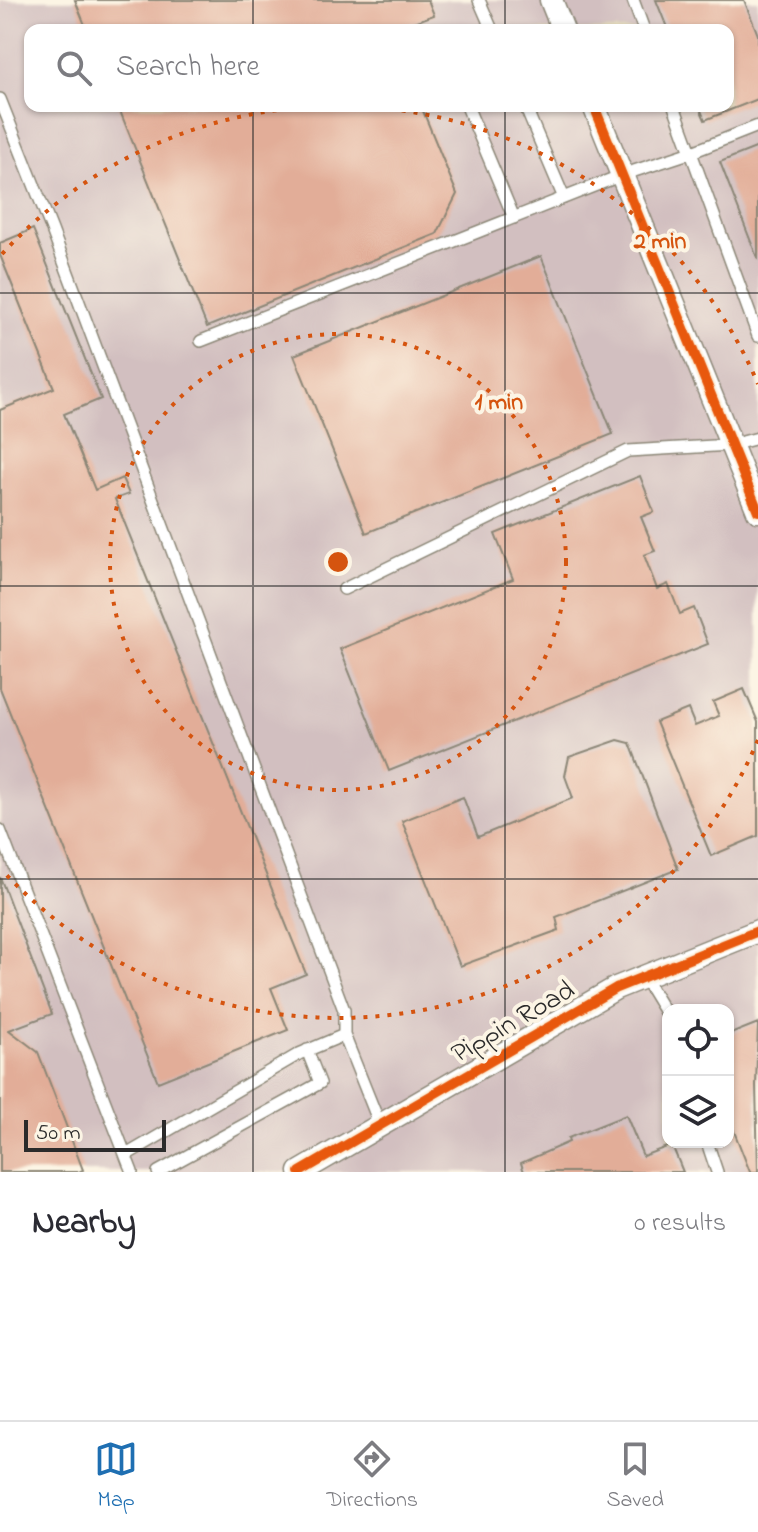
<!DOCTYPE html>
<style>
:root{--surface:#fff;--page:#f7f7f7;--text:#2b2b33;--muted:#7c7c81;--line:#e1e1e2;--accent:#1f6fb2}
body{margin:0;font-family:"Indie Flower",sans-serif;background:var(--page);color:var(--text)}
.controls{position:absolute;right:24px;bottom:24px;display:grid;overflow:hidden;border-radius:16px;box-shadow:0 2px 6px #0004}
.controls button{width:72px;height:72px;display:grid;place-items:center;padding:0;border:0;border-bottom:2px solid var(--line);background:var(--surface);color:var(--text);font:40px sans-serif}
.scale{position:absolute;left:24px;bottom:20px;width:142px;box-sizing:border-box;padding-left:8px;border:4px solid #2b2b2b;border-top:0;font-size:22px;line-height:28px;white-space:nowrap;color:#2b2b2b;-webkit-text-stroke:6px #fcf5e5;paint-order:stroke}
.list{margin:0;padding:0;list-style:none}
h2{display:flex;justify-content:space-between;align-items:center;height:104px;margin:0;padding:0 32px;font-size:34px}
h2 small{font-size:26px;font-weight:400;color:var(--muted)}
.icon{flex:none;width:44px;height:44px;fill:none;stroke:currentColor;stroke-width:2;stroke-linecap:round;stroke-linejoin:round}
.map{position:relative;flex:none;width:758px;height:1172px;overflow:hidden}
.search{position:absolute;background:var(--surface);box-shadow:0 2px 6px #0004;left:24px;right:24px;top:24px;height:88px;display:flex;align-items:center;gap:20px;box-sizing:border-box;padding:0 28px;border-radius:16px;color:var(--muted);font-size:30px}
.sheet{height:248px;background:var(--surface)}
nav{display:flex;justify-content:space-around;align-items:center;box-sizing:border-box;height:112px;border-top:2px solid var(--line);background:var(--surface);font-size:22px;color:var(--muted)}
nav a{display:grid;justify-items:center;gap:4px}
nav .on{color:var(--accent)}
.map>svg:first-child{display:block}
.industrial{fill:#d2bfc0;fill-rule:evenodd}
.building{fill:#e2ad98}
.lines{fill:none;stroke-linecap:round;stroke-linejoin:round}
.lane-casing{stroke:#8b8676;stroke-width:14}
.street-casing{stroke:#8b8676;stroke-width:25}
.lane{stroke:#fff;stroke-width:11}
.street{stroke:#fff;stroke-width:22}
.cycleway-casing{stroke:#fcf5e5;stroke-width:15}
.cycleway{stroke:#e8590c;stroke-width:10}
.grid{fill:none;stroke:#2b2b2b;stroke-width:2;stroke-opacity:0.55}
.ring{fill:none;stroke:#d5540f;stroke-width:4;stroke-dasharray:4 8}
.labels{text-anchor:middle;stroke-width:8;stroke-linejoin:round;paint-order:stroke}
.street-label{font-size:28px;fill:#2b2b2b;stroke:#fcf5e5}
.centre{fill:#d5540f;stroke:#fcf5e5;stroke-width:4}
.ring-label{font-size:24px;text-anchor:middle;font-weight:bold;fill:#d5540f;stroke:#fcf5e5;stroke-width:8;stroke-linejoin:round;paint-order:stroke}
</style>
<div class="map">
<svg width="758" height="1172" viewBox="0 0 758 1172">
<rect width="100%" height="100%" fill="#fcf5e5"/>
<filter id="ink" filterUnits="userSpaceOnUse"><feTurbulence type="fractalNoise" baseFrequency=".0125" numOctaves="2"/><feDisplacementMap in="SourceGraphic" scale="16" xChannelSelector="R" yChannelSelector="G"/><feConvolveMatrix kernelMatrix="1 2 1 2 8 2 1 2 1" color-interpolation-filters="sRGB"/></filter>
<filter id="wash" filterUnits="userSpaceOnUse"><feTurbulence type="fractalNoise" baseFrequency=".006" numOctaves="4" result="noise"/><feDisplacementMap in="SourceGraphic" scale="32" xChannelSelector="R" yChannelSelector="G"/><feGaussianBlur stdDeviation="1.8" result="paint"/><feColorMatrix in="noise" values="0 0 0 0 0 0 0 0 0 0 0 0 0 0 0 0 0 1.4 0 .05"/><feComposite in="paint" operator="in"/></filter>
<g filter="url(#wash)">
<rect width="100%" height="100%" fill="#ebe2c0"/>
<!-- industrial -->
<path class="industrial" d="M 0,0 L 758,0 L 758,1172 L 0,1172 ZM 30,30 L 728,30 L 728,106 L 30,106 ZM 668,1010 L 728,1010 L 728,1142 L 668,1142 Z"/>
<g id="blocks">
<!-- building -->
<path class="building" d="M 75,0 L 428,0 L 434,15 L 393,30 L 87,30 Z
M 656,0 L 744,0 L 758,35 L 758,99 L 705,120 L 699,106 L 728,106 L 728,30 L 668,30 Z
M 118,106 L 421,106 L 457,194 L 437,234 L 207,327 Z
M 758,147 L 758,260 L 720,162 Z
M 33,229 L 101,399 L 64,414 L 95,490 L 122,478 L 129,494 L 115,499 L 306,974 L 271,988 L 288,1030 L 158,1082 L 0,688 L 0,410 L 54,388 L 0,255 L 0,243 Z
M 541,256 L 613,434 L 366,533 L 294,355 Z
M 640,476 L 654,512 L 641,517 L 655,551 L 644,555 L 657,589 L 668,584 L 680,614 L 694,608 L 708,644 L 389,771 L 340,649 L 513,579 L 495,534 Z
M 744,689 L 758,722 L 758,836 L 711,856 L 656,722 L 688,709 L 695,726 L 719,716 L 713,702 Z
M 618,740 L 630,743 L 678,869 L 556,917 L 559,930 L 460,966 L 402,821 L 463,797 L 478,837 L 573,798 L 565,776 L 569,757 Z
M 0,877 L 52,1014 L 9,1030 L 38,1052 L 83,1170 L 79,1172 L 0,1172 Z
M 758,1023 L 756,1085 L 758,1172 L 750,1172 L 728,1116 L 728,1035 Z
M 626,1115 L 643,1156 L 672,1145 L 683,1172 L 524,1172 L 521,1163 L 569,1142 L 568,1138 Z"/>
</g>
</g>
<g filter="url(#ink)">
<use href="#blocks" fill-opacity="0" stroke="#8b8676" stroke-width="2"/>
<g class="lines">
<!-- lane casing -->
<g class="lane-casing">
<path id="lane" d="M 479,0 L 492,30
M 633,0 L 644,30
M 0,99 L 52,230 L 344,1010 L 344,1035 L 380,1125
M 467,106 L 514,218
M 525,106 L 564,198
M 674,106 L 758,336
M 201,341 L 622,175 L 692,152 L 758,126
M 344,589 L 628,451 L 731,445 L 758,438
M 0,830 L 132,1172
M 643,976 L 668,1017
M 707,1142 L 717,1172
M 126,1155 L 299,1054 L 344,1035
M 158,1172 L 320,1083 L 307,1050"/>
</g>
<!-- street casing -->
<g class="street-casing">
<path id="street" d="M 551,0 L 563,30
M 594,106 L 758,511
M 300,1172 L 616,988 L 758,931"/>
</g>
<!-- lane -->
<use href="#lane" class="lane"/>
<!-- street -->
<use href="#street" class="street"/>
<!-- cycleway casing -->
<g class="cycleway-casing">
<path id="cycleway" d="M 594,106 L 758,511
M 300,1172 L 616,988 L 758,931"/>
</g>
<!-- cycleway -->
<use href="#cycleway" class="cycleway"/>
</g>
</g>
<!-- grid -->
<path class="grid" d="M 253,0 L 253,30M 505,0 L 505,30M 253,106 L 253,1172M 505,106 L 505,1172M 0,293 L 758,293M 0,586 L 758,586M 0,879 L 758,879"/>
<!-- distance rings -->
<g class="ring">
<circle cx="338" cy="562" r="228"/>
<path d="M758 740A456 456 0 0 1 2 870M2 254A456 456 0 0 1 334 106M342 106A456 456 0 0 1 758 384"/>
</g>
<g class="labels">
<!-- street labels -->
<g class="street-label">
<text transform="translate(512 1020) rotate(-30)" y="10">Pippin Road</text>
</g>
</g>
<circle cx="338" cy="562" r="12" class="centre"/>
<g class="ring-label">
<text x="660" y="248">2 min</text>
<text x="499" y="409">1 min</text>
</g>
</svg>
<div class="controls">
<button><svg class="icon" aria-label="locate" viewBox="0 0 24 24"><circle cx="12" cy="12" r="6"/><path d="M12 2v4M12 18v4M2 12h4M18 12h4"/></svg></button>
<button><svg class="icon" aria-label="layers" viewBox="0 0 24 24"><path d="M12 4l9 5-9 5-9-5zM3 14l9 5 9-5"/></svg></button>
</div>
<div class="scale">50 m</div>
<div class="search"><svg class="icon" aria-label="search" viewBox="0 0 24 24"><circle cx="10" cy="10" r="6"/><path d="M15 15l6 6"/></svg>Search here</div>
</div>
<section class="sheet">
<h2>Nearby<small>0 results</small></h2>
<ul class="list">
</ul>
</section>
<nav>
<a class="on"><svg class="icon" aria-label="map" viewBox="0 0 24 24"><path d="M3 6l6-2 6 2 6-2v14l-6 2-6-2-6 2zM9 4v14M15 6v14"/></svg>Map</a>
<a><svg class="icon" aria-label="directions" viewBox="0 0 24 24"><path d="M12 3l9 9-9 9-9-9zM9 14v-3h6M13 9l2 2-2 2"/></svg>Directions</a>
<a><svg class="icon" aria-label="saved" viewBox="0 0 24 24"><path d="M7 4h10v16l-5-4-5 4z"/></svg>Saved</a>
</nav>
